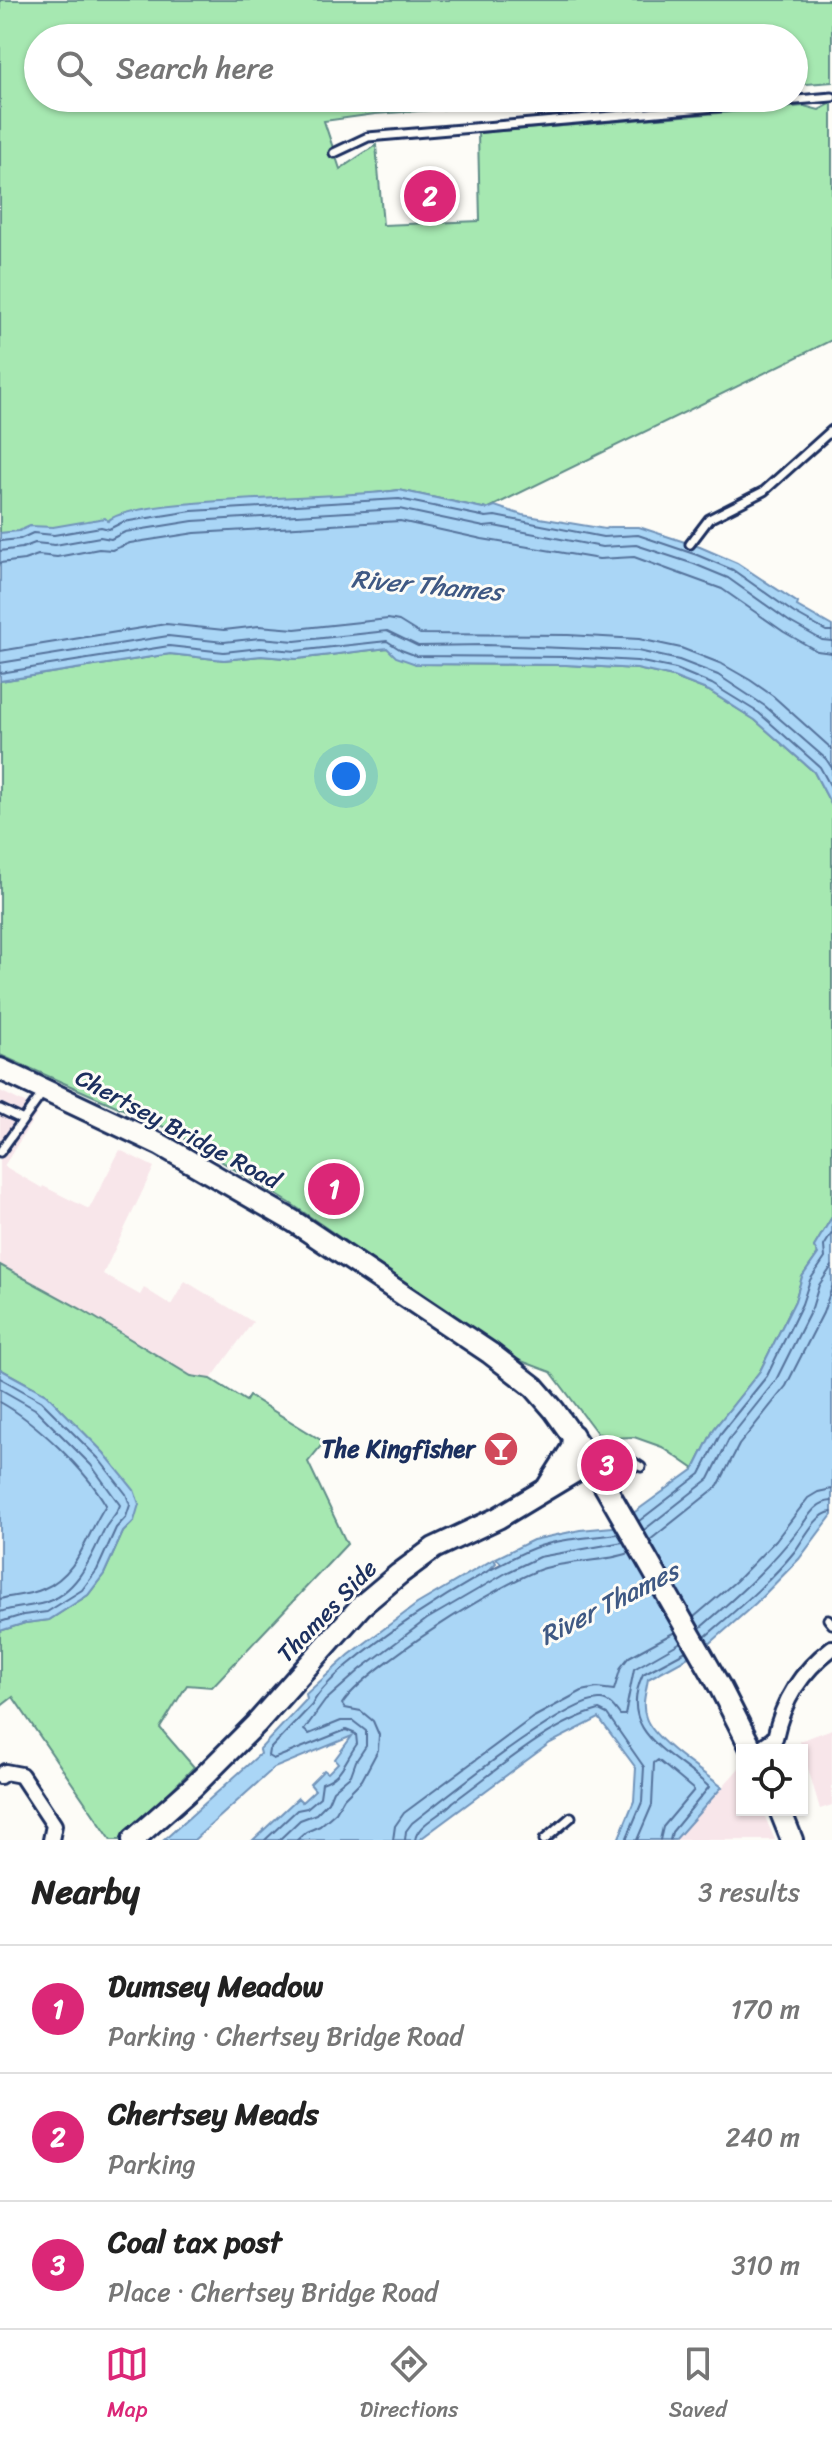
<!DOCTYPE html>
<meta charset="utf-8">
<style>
:root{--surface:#fff;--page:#f6f6f6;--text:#222;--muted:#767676;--line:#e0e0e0;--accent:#db2777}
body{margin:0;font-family:Sriracha,sans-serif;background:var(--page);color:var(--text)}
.controls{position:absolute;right:24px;bottom:24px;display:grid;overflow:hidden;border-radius:0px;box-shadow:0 2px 6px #0004}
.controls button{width:72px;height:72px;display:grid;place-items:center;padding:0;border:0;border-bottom:2px solid var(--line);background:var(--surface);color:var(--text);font:40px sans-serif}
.you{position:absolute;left:346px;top:776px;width:28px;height:28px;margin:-20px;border:6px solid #fff;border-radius:50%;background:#1a73e8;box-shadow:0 0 0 12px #1a73e833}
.badge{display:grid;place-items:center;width:52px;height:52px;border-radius:50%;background:var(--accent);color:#fff;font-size:26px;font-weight:700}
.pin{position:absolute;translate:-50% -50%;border:4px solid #fff;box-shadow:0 2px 8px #0006}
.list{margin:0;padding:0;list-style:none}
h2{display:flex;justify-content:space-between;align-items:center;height:104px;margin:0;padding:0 32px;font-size:34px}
h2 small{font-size:26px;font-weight:400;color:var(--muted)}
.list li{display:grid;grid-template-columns:52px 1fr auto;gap:24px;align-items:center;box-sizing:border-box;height:128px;padding:0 32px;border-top:2px solid var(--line)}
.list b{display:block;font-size:30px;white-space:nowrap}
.list p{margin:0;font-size:26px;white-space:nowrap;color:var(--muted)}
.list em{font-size:26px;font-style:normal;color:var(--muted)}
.icon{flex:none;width:44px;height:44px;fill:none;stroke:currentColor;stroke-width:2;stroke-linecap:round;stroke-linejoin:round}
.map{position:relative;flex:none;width:832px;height:1840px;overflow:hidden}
.search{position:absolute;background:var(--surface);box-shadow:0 2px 6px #0004;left:24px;right:24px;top:24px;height:88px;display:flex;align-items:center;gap:20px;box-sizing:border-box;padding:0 28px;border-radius:44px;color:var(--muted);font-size:30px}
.sheet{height:488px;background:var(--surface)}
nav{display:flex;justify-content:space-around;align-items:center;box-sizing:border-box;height:112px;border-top:2px solid var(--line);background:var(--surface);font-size:22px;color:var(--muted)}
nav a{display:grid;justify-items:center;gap:4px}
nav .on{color:var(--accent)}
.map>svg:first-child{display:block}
.built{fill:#f8e6ea}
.green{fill:#a6e8b1;stroke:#608c88;stroke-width:2}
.water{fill:#aad6f6;stroke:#7193b9;stroke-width:2}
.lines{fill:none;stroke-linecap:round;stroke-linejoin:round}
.shore{stroke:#54729b;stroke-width:2}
.lane-casing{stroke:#1b2f5e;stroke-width:13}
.street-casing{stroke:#1b2f5e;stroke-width:20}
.secondary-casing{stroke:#1b2f5e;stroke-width:26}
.lane{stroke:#fdfcf7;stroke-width:7}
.street{stroke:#fdfcf7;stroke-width:14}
.secondary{stroke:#fdfcf7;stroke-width:20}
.labels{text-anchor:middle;stroke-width:6;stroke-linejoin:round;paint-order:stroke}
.street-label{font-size:24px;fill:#1b2f5e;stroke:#fdfcf7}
.poi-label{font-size:24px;font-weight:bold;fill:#1b2f5e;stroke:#fdfcf7;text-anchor:end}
.water-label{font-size:26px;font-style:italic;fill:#3f5984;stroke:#fdfcf7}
</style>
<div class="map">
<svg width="832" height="1840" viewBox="0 0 832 1840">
<rect width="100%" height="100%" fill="#fdfcf7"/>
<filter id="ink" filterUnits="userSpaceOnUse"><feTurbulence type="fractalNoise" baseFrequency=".0125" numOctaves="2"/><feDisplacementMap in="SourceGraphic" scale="16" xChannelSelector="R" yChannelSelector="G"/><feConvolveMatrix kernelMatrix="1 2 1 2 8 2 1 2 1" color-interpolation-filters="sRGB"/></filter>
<g filter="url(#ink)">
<!-- built -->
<path class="built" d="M 0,1091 L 39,1110 L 4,1166 L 42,1188 L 43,1186 L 89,1209 L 120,1150 L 154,1167 L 103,1274 L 140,1295 L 144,1288 L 171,1305 L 185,1281 L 253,1322 L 211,1379 L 192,1376 L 81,1309 L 0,1265 Z
M 832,1729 L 832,1805 L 820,1809 L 800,1741 Z
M 741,1766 L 742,1810 L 762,1810 L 775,1840 L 675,1840 Z"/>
<!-- green -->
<path class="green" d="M 0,0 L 832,0 L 832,82 L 794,85 L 794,38 L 38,38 L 38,98 L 603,98 L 375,114 L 324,121 L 340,169 L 376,145 L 383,225 L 480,221 L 478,133 L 804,106 L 819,110 L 832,103 L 832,340 L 487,509 L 399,490 L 0,537 Z
M 388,648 L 416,664 L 566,665 L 637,669 L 673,677 L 709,691 L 755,720 L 814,772 L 832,806 L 832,1217 L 814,1247 L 818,1254 L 802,1277 L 795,1301 L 760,1371 L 714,1429 L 694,1469 L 662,1447 L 634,1437 L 611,1438 L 597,1433 L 551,1372 L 516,1359 L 290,1203 L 166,1128 L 0,1055 L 0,681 L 170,654 L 224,660 L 261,656 L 297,659 Z
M 0,1265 L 81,1309 L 191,1376 L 211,1379 L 246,1401 L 249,1396 L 324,1442 L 308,1462 L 347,1544 L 212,1687 L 187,1685 L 160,1728 L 194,1767 L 123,1840 L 111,1840 L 13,1697 L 0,1707 L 0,1631 L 25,1623 L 49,1620 L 88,1595 L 104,1574 L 123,1532 L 134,1521 L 104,1453 L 46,1394 L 0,1369 Z"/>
<!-- water -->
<path class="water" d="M 399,490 L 487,509 L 495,506 L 522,515 L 605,529 L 609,527 L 639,527 L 700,547 L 737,563 L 798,603 L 797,606 L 832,626 L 832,806 L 814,772 L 755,720 L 709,691 L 673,677 L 637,669 L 566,665 L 416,664 L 396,657 L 387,648 L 297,659 L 261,656 L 224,660 L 170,654 L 0,681 L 0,533 L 19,531 L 30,526 L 53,527 L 105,518 L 108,521 C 133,496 350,499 399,490 Z
M 832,1217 L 832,1515 L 799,1559 L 756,1603 L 705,1648 L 648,1679 C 646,1692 641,1705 646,1718 C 654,1741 702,1771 722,1787 L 675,1840 L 618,1840 L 634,1801 L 636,1768 L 599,1718 L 550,1743 L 419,1840 L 253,1840 L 298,1798 L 302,1802 L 315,1790 L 310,1784 L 324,1770 L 328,1773 L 338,1763 L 335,1759 L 352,1736 L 274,1768 L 194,1840 L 164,1840 L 260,1754 L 259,1750 L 307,1699 L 306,1694 L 349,1655 L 417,1604 L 494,1559 L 496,1563 L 488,1571 L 502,1564 L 496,1558 L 533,1540 L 580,1530 L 613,1527 L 633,1516 L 632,1514 L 694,1469 L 714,1429 L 760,1371 L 795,1301 L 802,1277 L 818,1254 L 814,1247 Z
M 0,1369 L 46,1394 L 104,1453 L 134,1490 L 139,1504 L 134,1521 L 123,1532 L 104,1574 L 88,1595 L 49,1620 L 25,1623 L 0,1631 Z"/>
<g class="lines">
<!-- shore -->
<path class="shore" d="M 0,541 L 20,539 L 33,533 L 54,535 L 101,527 L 109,529 L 123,522 L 192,511 L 399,499 L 486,517 L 495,516 L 603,537 L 638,535 L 697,555 L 733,570 L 794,613 L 826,631 L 832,631
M 0,551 L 22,548 L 35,543 L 55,545 L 100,537 L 111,539 L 125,532 L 193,521 L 399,509 L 484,527 L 494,526 L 602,547 L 636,545 L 694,564 L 728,578 L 790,622 L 822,640 L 832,641
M 0,563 L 24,560 L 38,555 L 57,557 L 99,549 L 112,550 L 130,543 L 195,533 L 400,521 L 482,539 L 599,559 L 634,557 L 722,589 L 784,632 L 817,651 L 832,653
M 0,651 L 166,624 L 224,630 L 259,626 L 295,629 L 388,619 L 399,621 L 420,634 L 568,635 L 639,639 L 681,648 L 722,664 L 750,680 L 773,696 L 832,749
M 0,663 L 168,636 L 224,642 L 260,638 L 295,641 L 387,631 L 418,646 L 486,645 L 638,651 L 679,660 L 718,675 L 765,706 L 826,759 L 832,768
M 0,673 L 169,646 L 224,652 L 260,648 L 296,651 L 387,641 L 401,650 L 417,656 L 567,657 L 637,661 L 676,669 L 712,684 L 759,713 L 820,767 L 832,789
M 0,1378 L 41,1401 L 98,1458 L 126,1494 L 130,1505 L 126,1517 L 116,1528 L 97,1570 L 82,1590 L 47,1612 L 23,1615 L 0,1622
M 0,1389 L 35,1409 L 91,1465 L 120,1505 C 117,1515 108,1521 103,1532 C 90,1560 77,1592 44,1603 C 30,1607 14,1607 0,1612
M 0,1402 C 36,1422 85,1469 106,1505 C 86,1534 80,1573 43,1589 C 31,1595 14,1595 0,1599
M 639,1521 L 700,1474 L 721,1433 L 767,1376 L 802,1304 L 810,1280 L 825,1258 L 824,1246 L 832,1233
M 644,1530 L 709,1479 L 729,1439 L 776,1380 L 812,1308 L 819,1285 L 832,1266
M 650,1540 L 718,1486 L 739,1445 L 786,1386 L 823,1313 L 832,1287
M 694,1617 L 736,1581 L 776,1540 L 808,1498 L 818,1492 L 832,1489
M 700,1628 C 736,1597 771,1566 799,1529 C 809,1516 815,1502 832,1501
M 705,1637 C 736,1610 769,1583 795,1551 C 804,1539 816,1513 832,1512
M 265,1840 L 297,1810 L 307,1808 L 320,1797 L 322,1783 C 343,1776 345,1760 357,1744 L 356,1734 L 346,1730 L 273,1759 L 268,1756 L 269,1750 L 312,1705 C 331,1662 488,1566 534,1548 C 561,1538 591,1538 618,1534
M 279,1840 L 300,1820 L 316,1814 L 328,1802 L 333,1790 L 351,1775 L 356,1761 L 366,1746 L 366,1731 L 353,1721 L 341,1721 L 309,1734 L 304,1730 L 325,1701 L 361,1669 L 427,1619 L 506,1573 L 539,1557 L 623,1542
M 297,1840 L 306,1832 L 320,1826 L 336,1812 L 344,1798 L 362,1780 L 378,1750 L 379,1735 L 373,1721 L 361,1711 L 345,1708 L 342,1704 C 365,1668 502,1581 545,1568 C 571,1560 606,1562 629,1553
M 393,1840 L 395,1826 L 404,1813 L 532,1718 L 582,1691 L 597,1688 L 614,1690 L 621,1667 L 629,1657 L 675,1632
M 405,1840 L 406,1831 L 412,1823 C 442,1800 569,1696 601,1700 C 610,1701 615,1708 620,1715 L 625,1715 L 634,1669 L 681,1642
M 415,1840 C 417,1824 442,1815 453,1802 C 495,1772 549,1723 599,1710 L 607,1714 L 644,1767 L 642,1802 L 626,1840
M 637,1840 L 652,1805 L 654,1763 L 658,1760 L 694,1790 L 663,1827 L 660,1840
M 670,1840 L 672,1832 L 709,1787 C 674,1753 615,1734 643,1674 L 686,1651"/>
<!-- lane casing -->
<g class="lane-casing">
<path id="lane" d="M 334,153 L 368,137 L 832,97
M 690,544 L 709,519 L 764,491 L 832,430
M 0,1109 L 23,1120
M 0,1152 L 44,1091
M 592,1460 L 601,1451 L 617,1452 L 641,1467
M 828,1619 L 832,1624
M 544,1840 L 571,1817"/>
</g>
<!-- street casing -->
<g class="street-casing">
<path id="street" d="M 758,1750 L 775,1738 C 783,1700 801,1672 832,1648
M 0,1776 L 5,1772 L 21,1775 L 54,1825 L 51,1840"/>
</g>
<!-- secondary casing -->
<g class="secondary-casing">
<path id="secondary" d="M 0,1069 L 161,1145 L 293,1221 L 490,1353 L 534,1387 L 554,1410 L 591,1462 L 720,1687 L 752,1750
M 548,1486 L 572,1448 L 573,1435
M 780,1810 L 792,1840
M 133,1840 L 193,1787 L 256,1724 L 361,1606 L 399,1574 L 434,1548 L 498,1518 L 591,1462"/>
</g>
<!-- lane -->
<use href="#lane" class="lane"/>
<!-- street -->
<use href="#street" class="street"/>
<!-- secondary -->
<use href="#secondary" class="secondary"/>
</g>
</g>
<!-- icons -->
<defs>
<g id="bar-disc" transform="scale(1.8)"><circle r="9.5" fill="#d1495b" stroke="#fdfcf7"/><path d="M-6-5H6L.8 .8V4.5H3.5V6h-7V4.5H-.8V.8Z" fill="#fff"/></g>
</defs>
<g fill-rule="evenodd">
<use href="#bar-disc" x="501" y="1449"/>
</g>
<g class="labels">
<!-- street labels -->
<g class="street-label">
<text transform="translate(178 1129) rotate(28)" y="8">Chertsey Bridge Road</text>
<text transform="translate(327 1611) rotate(-46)" y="8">Thames Side</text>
</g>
<!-- poi labels -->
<g class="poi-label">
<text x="475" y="1457">The Kingfisher</text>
</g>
<!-- water labels -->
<g class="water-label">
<text transform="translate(427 585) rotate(5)" y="9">River Thames</text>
<text transform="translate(609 1603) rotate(-27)" y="9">River Thames</text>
</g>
</g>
</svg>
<div class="controls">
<button><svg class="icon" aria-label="locate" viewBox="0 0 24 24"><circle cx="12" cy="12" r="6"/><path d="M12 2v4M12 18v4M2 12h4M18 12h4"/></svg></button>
</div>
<div class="you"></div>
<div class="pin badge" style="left:334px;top:1189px">1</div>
<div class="pin badge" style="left:430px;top:196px">2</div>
<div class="pin badge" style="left:607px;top:1465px">3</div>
<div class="search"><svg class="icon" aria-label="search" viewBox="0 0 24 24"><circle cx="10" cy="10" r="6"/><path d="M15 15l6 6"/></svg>Search here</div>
</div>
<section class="sheet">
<h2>Nearby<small>3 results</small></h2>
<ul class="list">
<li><span class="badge">1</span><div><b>Dumsey Meadow</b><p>Parking · Chertsey Bridge Road</p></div><em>170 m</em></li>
<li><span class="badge">2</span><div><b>Chertsey Meads</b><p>Parking</p></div><em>240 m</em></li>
<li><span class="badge">3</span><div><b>Coal tax post</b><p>Place · Chertsey Bridge Road</p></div><em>310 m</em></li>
</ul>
</section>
<nav>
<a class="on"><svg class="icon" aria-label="map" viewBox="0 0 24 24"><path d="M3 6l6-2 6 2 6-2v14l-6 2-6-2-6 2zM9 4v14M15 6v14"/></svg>Map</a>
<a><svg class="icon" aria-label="directions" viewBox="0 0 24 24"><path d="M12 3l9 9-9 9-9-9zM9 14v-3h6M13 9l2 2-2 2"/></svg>Directions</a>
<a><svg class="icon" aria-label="saved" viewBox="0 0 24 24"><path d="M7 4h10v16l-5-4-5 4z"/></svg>Saved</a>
</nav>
